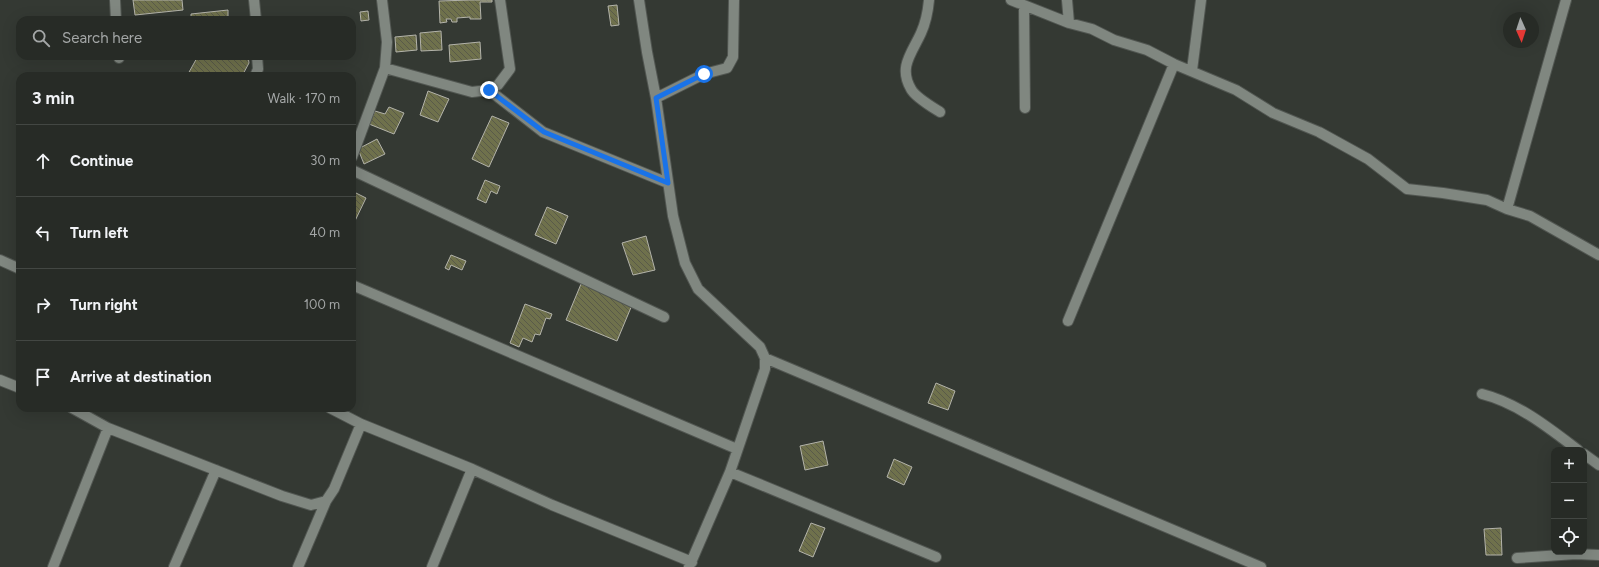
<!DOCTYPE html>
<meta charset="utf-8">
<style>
:root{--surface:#272b26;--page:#2f332e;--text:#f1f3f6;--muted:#a4a7a7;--line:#434743}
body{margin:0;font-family:Figtree,sans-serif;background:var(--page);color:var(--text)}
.controls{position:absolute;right:12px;bottom:12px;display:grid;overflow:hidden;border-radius:8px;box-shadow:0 4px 16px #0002}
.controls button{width:36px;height:36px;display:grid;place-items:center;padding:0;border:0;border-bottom:1px solid var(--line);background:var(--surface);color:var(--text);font:20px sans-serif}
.compass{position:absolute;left:1503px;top:12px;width:36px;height:36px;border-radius:50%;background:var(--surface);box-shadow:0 4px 16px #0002;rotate:177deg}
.stop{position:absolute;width:12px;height:12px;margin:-9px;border:3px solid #1a73e8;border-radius:50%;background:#fff}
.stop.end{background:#1a73e8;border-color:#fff;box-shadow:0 1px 4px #0008}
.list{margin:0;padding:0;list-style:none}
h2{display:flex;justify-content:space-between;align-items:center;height:52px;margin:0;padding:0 16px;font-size:17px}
h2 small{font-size:13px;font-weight:400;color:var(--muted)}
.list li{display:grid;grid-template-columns:26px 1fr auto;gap:12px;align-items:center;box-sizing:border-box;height:72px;padding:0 16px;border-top:1px solid var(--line)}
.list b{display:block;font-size:15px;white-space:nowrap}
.list em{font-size:13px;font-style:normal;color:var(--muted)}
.icon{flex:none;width:22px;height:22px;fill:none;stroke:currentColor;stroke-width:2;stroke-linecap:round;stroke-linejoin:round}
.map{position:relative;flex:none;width:1599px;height:567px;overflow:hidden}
.search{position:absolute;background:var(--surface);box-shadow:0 4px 16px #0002;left:16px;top:16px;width:340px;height:44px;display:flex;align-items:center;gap:10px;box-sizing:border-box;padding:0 14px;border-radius:12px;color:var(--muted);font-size:15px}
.panel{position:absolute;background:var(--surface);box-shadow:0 4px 16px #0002;left:16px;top:72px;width:340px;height:340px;border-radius:12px}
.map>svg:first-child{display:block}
.building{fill:url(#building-back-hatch);stroke:#b3b3aa}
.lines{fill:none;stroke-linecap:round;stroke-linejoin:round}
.street-casing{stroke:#515651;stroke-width:12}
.street{stroke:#808780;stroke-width:10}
.route{stroke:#1a73e8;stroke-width:5}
</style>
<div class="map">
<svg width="1599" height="567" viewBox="0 0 1599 567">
<defs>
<pattern id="building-back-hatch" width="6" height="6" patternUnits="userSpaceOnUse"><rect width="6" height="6" fill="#6f714c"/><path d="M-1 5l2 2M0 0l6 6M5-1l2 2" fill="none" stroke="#595a49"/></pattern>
</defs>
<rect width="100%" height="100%" fill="#343933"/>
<!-- building -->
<path class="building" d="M 133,0 L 182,0 L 183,10 L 135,15 Z
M 471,0 L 492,0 L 492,2 L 480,2 L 481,19 L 470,19 L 470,17 L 457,18 L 457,22 L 452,22 L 451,19 L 446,19 L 447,22 L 440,23 L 439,1 Z
M 617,5 L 619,25 L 611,26 L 608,6 Z
M 228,10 L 228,20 L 191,20 L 191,14 Z
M 368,11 L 369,20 L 361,21 L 360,12 Z
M 441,31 L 442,50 L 421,51 L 420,33 Z
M 416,35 L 417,50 L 396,52 L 395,37 Z
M 480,42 L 481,59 L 450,62 L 449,45 Z
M 198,56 L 213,58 L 213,56 L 248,56 L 249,63 L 242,76 L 194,76 L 188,74 Z
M 428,91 L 449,99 L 438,122 L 420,115 Z
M 389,107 L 404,113 L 394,134 L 369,124 L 375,111 L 385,114 Z
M 492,116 L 509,123 L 489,167 L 472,159 Z
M 377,139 L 385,154 L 364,164 L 358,149 Z
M 485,180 L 500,186 L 497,194 L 491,191 L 486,203 L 477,199 Z
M 352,191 L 366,198 L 353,225 L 352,225 Z
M 547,207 L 568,216 L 556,244 L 535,235 Z
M 646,236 L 655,270 L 633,275 L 622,243 Z
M 451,255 L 466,261 L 462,270 L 451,265 L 449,270 L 445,268 Z
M 581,284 L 632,305 L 617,341 L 566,320 Z
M 525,304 L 552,314 L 550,319 L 546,318 L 540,335 L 535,334 L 532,342 L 523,338 L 519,347 L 510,343 Z
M 936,383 L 955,391 L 948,410 L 928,403 Z
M 823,441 L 828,465 L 805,470 L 800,446 Z
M 894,459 L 912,467 L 904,485 L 887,477 Z
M 811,523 L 825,528 L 813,557 L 799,551 Z
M 1501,528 L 1502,555 L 1486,555 L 1484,529 Z"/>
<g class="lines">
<!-- street casing -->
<g class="street-casing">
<path id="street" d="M 115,0 L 116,20
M 254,0 L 256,20
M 639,0 L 647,52 L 656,98 L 673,216 L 685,263 L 698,289 L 760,347 L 765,358 L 765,369 L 730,472 L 689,567
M 929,0 C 928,11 926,22 921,33 C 912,53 898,67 911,89 C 915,97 932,107 940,112
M 1011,0 L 1069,23 L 1092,29 L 1114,40 L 1147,50 L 1174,64 L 1236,90 L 1273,113 L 1319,132 L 1368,159 L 1407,189 L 1443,193 L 1487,200 L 1507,209 L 1530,216 L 1599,255
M 1067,0 L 1069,23
M 1024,6 L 1025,108
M 119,56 L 119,58
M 385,68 L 472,92 L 489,90 L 498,85 L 510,69 L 500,0
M 1192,70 L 1201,0
M 255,76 L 258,69 L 257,56
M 489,90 L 543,132 L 668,183
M 656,98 L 704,74 L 727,68 L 733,57 L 734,0
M 352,157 L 385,68 L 387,42 L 382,0
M 352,170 L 664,317
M 1507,209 L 1566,0
M 0,260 L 20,269
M 352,285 L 737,449
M 1068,321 L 1174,64
M 765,358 L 1261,567
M 0,380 L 20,388
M 1482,394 C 1518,403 1549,428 1578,450
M 72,408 L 108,428 L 282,496 L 311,505 L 326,501 L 334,489 L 361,424
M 330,408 L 361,424 L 472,469 L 552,505 L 692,562
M 1584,454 L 1599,465
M 730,472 L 936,557
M 1517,558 L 1576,554 L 1599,555
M 53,567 L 108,428
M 174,567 L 216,470
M 298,567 L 326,501
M 432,567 L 472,469"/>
</g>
<!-- street -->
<use href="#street" class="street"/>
</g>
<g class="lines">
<!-- route -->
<path class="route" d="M 489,90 L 544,132 L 668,183 L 656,98 L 704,74"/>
</g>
</svg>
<div class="controls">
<button>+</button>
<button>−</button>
<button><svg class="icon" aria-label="locate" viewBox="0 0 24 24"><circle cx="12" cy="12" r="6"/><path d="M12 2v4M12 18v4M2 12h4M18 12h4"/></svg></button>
</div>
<svg class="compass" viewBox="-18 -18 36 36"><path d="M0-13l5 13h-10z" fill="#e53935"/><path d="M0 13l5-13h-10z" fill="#a4a7a7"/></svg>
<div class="stop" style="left:704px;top:74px"></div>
<div class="stop end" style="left:489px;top:90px"></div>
<div class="search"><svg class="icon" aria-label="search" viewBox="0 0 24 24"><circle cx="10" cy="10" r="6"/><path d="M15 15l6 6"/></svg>Search here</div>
<section class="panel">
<h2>3 min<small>Walk · 170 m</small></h2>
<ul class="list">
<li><svg class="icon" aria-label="ahead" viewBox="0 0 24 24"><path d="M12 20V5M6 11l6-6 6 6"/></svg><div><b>Continue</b></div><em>30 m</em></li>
<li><svg class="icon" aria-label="left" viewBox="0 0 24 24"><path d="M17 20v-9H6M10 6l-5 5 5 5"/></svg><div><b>Turn left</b></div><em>40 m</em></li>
<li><svg class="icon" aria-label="right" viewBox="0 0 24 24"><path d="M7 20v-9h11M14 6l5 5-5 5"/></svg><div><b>Turn right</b></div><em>100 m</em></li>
<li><svg class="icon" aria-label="arrive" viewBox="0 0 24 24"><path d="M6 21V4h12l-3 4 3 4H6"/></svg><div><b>Arrive at destination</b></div></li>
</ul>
</section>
</div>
